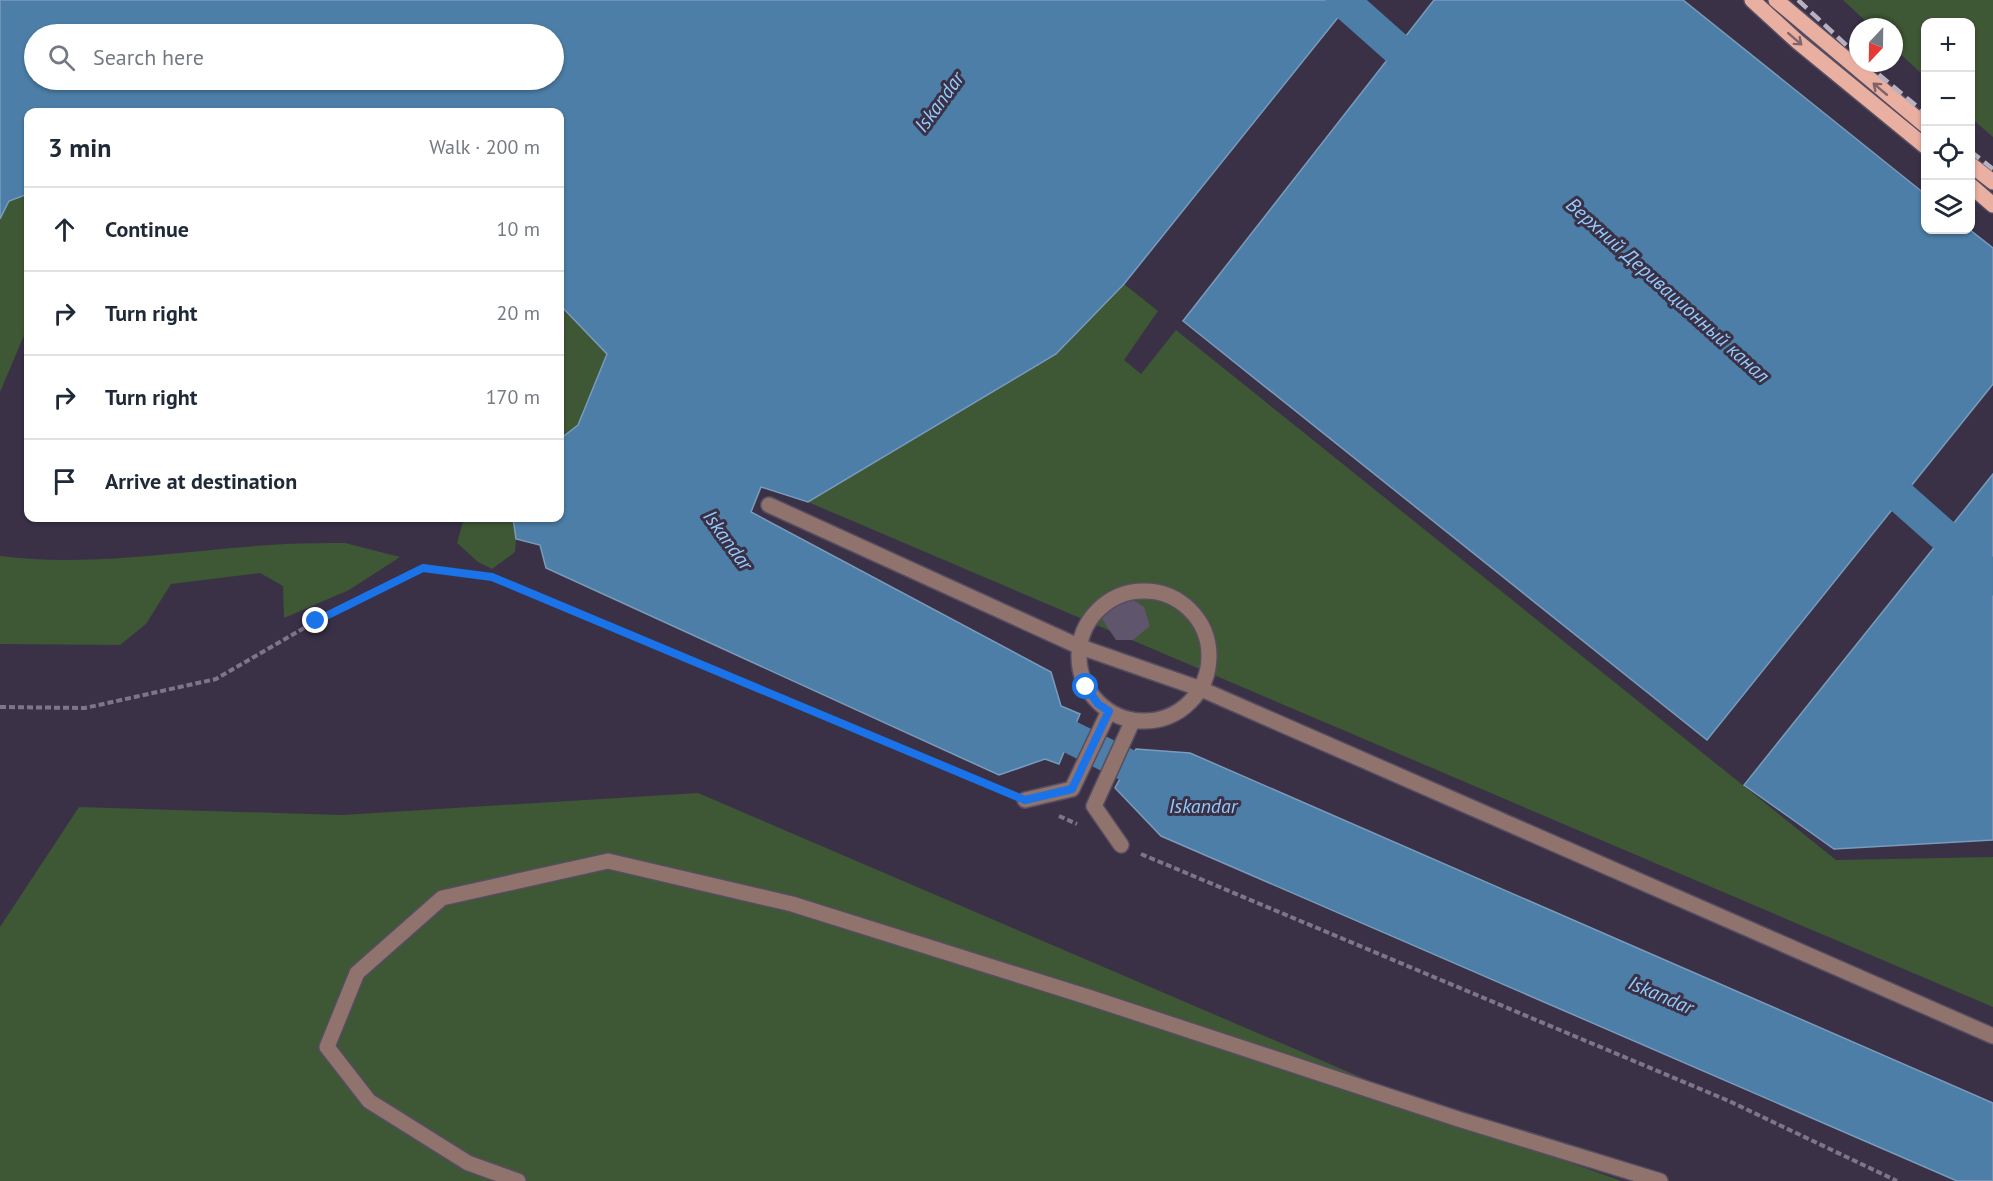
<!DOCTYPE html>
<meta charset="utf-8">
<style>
:root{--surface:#fff;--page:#f2f2f3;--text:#1f2937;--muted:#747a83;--line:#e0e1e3}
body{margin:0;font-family:"PT Sans",sans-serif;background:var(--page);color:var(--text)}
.controls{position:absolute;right:18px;top:18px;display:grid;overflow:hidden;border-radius:12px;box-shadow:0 2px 4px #0004}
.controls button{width:54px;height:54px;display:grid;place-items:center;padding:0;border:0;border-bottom:2px solid var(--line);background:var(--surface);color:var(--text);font:30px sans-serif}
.compass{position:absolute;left:1849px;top:18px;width:54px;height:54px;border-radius:50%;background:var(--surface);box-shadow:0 2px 4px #0004;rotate:202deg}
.stop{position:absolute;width:18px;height:18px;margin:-14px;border:4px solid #1a73e8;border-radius:50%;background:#fff}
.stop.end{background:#1a73e8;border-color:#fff;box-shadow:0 2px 6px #0008}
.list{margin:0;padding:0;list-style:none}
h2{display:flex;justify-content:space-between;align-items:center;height:78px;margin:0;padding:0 24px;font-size:26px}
h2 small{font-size:20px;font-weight:400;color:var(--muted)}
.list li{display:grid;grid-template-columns:39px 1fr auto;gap:18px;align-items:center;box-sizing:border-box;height:84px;padding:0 24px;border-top:2px solid var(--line)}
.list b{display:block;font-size:22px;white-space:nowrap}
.list em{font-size:20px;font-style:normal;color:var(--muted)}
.icon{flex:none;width:33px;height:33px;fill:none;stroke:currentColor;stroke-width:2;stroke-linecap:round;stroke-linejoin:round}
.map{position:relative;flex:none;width:1993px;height:1181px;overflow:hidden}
.search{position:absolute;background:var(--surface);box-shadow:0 2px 4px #0004;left:24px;top:24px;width:540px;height:66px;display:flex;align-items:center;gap:15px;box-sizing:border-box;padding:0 21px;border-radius:33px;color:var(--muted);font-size:22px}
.panel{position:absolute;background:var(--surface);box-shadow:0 2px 4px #0004;left:24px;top:108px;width:540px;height:414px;border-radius:12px}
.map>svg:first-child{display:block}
.green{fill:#3e5734}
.water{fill:#4c7ea7;stroke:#7a9bbc;stroke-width:1.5;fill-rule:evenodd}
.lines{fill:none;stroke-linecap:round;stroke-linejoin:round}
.canal{stroke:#4c7ea7;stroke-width:33}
.building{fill:#5f566e}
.minor-casing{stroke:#554d62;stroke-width:18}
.major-casing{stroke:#554d62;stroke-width:18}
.path{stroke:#7d7689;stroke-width:4;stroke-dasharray:6 3;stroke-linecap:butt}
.minor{stroke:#90736d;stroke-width:15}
.major{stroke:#e9afa1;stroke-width:15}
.rail{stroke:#b7b1c1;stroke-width:4.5;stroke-dasharray:12 6;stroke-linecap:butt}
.oneway{stroke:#80636b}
.route{stroke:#1a73e8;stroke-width:8}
.labels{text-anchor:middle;stroke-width:6;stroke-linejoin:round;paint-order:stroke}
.water-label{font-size:20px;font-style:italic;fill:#93ccfd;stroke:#3a3147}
</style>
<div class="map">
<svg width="1993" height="1181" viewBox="0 0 1993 1181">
<rect width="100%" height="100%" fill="#3a3147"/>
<!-- green -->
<path class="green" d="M 1843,0 L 1993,0 L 1993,137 L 1971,118 L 1970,22 L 1926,22 L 1925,77 L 1894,48 L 1894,27 L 1872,27 Z
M 28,194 L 28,326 L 0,392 L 0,219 L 9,201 Z
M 1124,284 L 1158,311 L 1124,360 L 1141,374 L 1176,330 L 1836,860 L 1993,857 L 1993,1007 L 808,502 L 1056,354 Z
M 560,305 L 607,353 L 578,425 L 560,439 Z
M 464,518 L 513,518 L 516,539 L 515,552 L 492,569 L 478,562 L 457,543 Z
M 345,543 L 400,557 L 349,590 L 284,618 L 283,586 L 260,573 L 171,584 L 146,624 L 120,645 L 0,644 L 0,556 C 96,568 190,549 285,544 C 305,543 325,543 345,543 Z
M 698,793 L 1514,1143 L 1622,1181 L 0,1181 L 0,927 L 79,807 L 342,815 Z"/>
<!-- water -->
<path class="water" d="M 0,0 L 1352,0 L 1124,284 L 1056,354 L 808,502 L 761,487 L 751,512 L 1051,672 L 1061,706 L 1080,714 L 1059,764 L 1045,759 L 999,775 L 546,568 L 540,545 L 516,539 L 513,518 L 560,518 L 560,439 L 578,425 L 607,354 L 560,305 L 560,112 L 28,112 L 28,194 L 9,201 L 0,219 ZM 554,34 L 554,80 L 34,80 L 34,34 Z
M 1434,0 L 1683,0 L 1925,194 L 1926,230 L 1970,230 L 1993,248 L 1993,384 L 1707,740 L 1183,321 Z
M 1993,474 L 1993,840 L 1834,849 L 1744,785 Z
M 1136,749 L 1190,753 L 1993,1103 L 1993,1181 L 1957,1181 L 1161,836 L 1115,788 Z"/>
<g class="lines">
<!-- canal -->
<path class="canal" d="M 1342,0 L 1431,79
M 1868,468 L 1993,579
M 1030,717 L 1167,785"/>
</g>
<!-- building -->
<path class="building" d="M 1127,596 L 1144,607 L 1150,626 L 1133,640 L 1116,640 L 1100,616 Z"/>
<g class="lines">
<!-- minor casing -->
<g class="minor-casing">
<path id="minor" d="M 769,505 L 1078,646 L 1201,689 L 1993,1036
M1079 656a65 65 0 1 1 130 0a65 65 0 1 1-130 0Z
M 1025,800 L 1072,789 L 1109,711
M 1121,845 L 1094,806 L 1133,720
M 518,1181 L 468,1163 L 369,1101 L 327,1047 L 357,973 L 442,898 L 608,861 L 792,904 L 1088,997 L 1458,1119 L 1660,1181"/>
</g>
<!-- major casing -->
<g class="major-casing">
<path id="major" d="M 1752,0 L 1798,42 L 1926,147
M 1776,0 L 1926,126
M 1970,164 L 1993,182
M 1970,185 L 1993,205"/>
</g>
<!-- path -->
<path class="path" d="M 0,707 L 85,708 L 216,679 L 316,621 L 423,568 L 492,577 L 1003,791
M 1059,816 L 1077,824
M 1141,854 L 1729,1101 L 1897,1181"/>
<!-- minor -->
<use href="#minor" class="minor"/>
<!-- major -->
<use href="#major" class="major"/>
<!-- rail -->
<path class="rail" d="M 1798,0 L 1858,56
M 1865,63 L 1926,114
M 1970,151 L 1993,169"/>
</g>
<!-- one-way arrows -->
<defs><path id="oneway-shaft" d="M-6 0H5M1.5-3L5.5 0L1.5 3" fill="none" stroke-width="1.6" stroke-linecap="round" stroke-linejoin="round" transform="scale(1.5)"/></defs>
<g class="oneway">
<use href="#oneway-shaft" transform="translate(1795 39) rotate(41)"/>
<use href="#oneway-shaft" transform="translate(1880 89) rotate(-140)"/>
</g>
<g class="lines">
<!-- route -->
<path class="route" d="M 316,621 L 423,568 L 492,577 L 1025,800 L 1072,789 L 1109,711 L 1098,704 L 1086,687"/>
</g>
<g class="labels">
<!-- water labels -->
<g class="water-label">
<text transform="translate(939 102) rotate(-54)" y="7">Iskandar</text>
<text transform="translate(1668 290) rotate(42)" y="7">Верхний Деривационный канал</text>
<text transform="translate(728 540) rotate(54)" y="7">Iskandar</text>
<text x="1203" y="813">Iskandar</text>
<text transform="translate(1661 995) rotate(23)" y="7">Iskandar</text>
</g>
</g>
</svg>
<div class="controls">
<button>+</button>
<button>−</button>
<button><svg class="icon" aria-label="locate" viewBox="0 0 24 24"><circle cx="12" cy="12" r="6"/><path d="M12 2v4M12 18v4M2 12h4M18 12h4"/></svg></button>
<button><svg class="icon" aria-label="layers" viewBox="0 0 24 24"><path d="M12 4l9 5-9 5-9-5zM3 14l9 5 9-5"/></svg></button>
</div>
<svg class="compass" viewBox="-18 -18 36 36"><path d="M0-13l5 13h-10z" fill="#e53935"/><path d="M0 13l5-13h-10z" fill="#747a83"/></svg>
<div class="stop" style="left:1086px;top:687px"></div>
<div class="stop end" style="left:316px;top:621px"></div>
<div class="search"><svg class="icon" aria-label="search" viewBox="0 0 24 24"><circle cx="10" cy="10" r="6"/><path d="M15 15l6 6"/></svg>Search here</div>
<section class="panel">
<h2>3 min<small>Walk · 200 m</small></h2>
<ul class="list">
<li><svg class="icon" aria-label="ahead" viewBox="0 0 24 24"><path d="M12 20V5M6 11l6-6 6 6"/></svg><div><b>Continue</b></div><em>10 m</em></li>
<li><svg class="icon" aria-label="right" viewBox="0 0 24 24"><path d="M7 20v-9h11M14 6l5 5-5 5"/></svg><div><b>Turn right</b></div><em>20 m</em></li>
<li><svg class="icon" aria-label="right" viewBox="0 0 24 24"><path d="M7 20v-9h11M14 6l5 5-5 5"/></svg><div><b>Turn right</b></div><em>170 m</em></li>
<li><svg class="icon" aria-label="arrive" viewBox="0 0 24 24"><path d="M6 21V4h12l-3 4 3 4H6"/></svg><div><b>Arrive at destination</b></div></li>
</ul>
</section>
</div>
